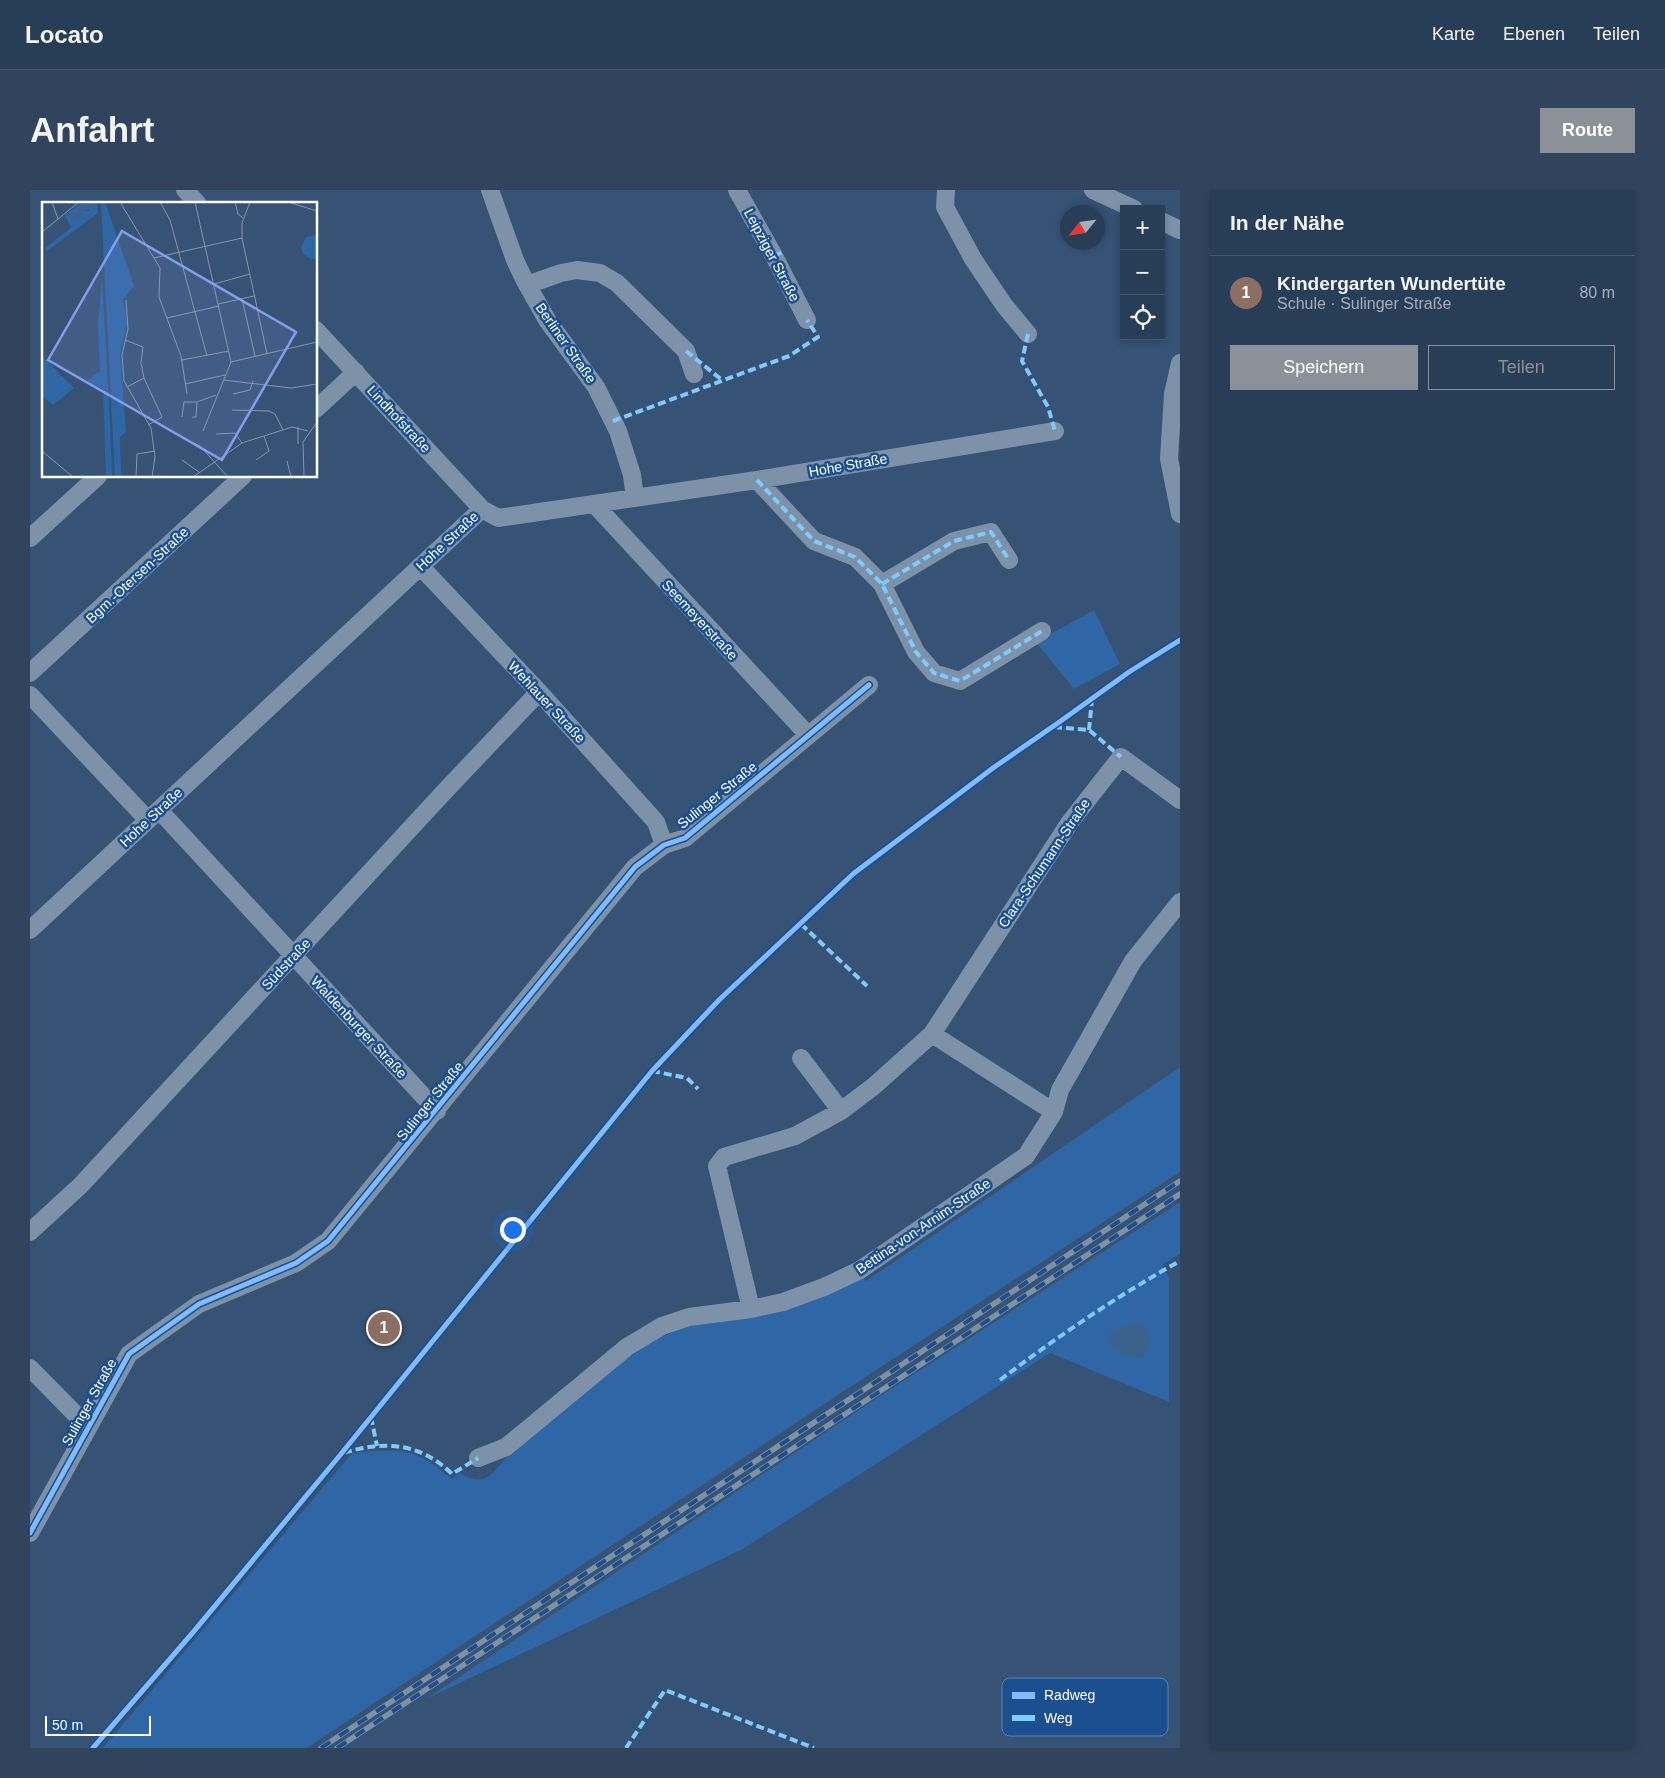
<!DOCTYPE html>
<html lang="de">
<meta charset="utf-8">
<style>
:root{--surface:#283e57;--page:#30455d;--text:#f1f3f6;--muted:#a5aeba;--line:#44576d;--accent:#8c9099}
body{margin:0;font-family:Helvetica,sans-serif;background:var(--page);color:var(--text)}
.controls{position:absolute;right:15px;top:15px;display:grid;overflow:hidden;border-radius:0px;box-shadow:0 2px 8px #0003}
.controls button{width:45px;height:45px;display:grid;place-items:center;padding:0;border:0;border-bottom:1px solid var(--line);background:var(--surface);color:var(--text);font:25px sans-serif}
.compass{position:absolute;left:1030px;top:15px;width:45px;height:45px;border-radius:50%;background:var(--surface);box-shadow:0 2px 8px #0003;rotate:240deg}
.scale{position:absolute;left:15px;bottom:12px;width:106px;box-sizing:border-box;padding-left:5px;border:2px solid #fff;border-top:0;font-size:14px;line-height:18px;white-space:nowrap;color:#fff;-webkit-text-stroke:4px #1b4f8f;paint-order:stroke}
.you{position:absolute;left:482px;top:1039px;width:18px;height:18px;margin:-12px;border:4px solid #fff;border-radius:50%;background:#1a73e8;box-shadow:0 0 0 8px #1a73e833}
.badge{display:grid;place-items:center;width:32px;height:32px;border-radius:50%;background:var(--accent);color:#fff;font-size:16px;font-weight:700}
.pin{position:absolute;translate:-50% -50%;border:2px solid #fff;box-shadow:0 1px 5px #0006}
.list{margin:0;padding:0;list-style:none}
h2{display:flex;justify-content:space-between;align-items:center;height:65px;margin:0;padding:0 20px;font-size:21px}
h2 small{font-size:16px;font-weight:400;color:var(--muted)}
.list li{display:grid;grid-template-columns:32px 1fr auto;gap:15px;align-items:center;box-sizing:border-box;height:75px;padding:0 20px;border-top:1px solid var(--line)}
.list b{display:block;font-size:19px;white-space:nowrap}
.list p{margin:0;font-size:16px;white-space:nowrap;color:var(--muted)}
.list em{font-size:16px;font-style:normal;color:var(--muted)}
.actions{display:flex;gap:10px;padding:15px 20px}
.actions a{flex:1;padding:11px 0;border:1px solid var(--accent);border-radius:0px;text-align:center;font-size:18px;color:var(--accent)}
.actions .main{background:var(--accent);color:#fff}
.icon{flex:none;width:28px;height:28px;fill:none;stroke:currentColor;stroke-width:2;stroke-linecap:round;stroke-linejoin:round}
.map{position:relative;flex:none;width:1150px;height:1558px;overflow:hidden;border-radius:0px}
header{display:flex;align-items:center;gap:30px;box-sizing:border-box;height:70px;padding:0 25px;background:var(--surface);border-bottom:1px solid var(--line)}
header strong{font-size:24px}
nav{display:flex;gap:28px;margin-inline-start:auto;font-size:18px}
.intro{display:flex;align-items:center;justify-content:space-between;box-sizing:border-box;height:120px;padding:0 30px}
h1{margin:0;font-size:35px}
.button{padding:12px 22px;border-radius:0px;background:var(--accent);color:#fff;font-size:18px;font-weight:700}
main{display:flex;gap:30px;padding:0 30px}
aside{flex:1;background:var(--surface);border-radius:0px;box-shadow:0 2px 8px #0003}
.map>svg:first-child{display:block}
.green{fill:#2f66a5}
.water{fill:#3b618d}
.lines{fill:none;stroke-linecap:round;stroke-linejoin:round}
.minor{stroke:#7d92a8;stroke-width:18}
.rail-casing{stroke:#7e92a7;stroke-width:5.5}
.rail{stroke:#1b4f8f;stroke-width:4;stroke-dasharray:11;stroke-linecap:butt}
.quiet{stroke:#80caff;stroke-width:4;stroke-dasharray:8 4;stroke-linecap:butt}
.cycleway-casing{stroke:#1b4f8f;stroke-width:8}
.cycleway{stroke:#80bcff;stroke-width:5}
.labels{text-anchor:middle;stroke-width:5;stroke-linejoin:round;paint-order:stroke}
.street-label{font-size:14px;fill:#fff;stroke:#1b4f8f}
.inset-road{fill:none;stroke:#8697ac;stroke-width:1}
.view{fill:#839eea;fill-opacity:0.15;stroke:#839eea;stroke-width:2.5}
.inset-edge{fill:none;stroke:#fff;stroke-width:2.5}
.key{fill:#1b4f8f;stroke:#5f84b1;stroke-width:1}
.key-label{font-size:14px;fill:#fff}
</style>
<header>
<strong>Locato</strong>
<nav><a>Karte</a><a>Ebenen</a><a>Teilen</a></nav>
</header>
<div class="intro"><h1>Anfahrt</h1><a class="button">Route</a></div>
<main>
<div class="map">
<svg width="1150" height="1558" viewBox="0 0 1150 1558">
<rect width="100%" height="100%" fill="#365274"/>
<!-- green -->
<path class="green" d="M 1064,420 L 1090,474 L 1044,499 L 1006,452 Z
M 1150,877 L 1150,982 L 811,1203 L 277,1558 L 73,1558 L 322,1263 C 347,1260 374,1257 396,1270 C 405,1275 414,1283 422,1289 L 430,1283 C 455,1298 461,1285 477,1267 L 599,1167 L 626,1150 L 655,1136 L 832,1086 L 836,1091 Z
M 1150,1012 L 1150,1064 L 1132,1075 L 1139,1088 L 1139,1212 L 1020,1163 L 711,1360 L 396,1509 L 838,1214 Z"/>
<!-- water -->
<path class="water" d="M 1110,1130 L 1117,1140 L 1120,1153 L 1112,1168 L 1092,1164 L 1078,1149 L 1083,1141 Z"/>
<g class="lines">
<!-- minor -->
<path class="minor" d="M 155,0 L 168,14
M 460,0 L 485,70 L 494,89 L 517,130 L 566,197 L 588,241 L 602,285 L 605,308
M 707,0 L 744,66 L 777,130
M 916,0 L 915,17 L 943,69 L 974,115 L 998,144
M 1063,0 L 1104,19
M 1131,31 L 1150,40
M 497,95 L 531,83 L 547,80 L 570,83 L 587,93 L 656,161 L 664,184
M 286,140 L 452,319 L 468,328 L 727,290 L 1025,241
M 1150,173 L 1143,204 L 1139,269 L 1150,324
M 286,219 L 326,182
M 727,290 L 784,351 L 825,367 L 852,394 L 886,462 L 904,483 L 930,491 L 1012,441
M 564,314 L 778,545
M 0,348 L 68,286
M 390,376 L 509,502 L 626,632 L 634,655
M 852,394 L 924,351 L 961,342 L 979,370
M 0,483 L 213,286
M 0,505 L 118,630
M 129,620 L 407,921
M 0,740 L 452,319
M 902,844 L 1024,922
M 771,868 L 811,921
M 0,1042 L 51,995 L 415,601 L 509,502
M 721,1119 L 687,976 L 694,967 L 765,946 L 811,921 L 844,896 L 902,844 L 1040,632 L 1091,567 L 1150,610
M 0,1178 L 58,1237
M 448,1268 L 476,1257 L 597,1157 L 632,1136 L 659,1127 L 721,1119 L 753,1112 L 794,1097 L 830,1080 L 996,966 L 1024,922 L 1030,900 L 1103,771 L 1150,712
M 0,1343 L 99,1164 L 169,1114 L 266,1073 L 298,1051 L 605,677 L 634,655 L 655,648 L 839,495"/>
<!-- rail casing -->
<g class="rail-casing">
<path id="rail" d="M 291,1558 L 1150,991
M 307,1558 L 1150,1004"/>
</g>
<!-- rail -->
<use href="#rail" class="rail"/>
<!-- quiet -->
<path class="quiet" d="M 744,66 L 752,62
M 998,144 L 992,171 L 1018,217 L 1025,241
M 656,161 L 692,190
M 583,231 L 759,166 L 788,147 L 777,130
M 727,290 L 784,351 L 825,367 L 852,394 L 886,462 L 904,483 L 930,491 L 1012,441
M 852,394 L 924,351 L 961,342 L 979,370
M 1024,537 L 1059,540 L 1091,567
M 1059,540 L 1062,509
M 771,734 L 837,796
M 622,881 L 657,888 L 668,899
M 970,1190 C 1027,1147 1087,1106 1150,1071
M 341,1227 L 347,1256
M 314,1263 C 354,1250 391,1253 422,1284 L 448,1268
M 596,1558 L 635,1500 L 784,1558"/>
<!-- cycleway casing -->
<g class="cycleway-casing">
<path id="cycleway" d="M 0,1343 L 99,1164 L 169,1114 L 266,1073 L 298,1051 L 605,677 L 634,655 L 655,648 L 839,495
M 63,1558 L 165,1440 L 311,1264 L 622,881 L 689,810 L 823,684 L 963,578 L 1028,533 L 1099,482 L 1150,450"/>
</g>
<!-- cycleway -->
<use href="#cycleway" class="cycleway"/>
</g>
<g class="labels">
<!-- street labels -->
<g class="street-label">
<text transform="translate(742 65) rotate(62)" y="5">Leipziger Straße</text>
<text transform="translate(536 153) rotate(55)" y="5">Berliner Straße</text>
<text transform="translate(369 229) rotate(47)" y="5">Lindhofstraße</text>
<text transform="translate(818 275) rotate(-10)" y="5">Hohe Straße</text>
<text transform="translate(417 351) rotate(-43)" y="5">Hohe Straße</text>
<text transform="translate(107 385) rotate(-43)" y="5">Bgm.-Otersen-Straße</text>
<text transform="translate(670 430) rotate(47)" y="5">Seemeyerstraße</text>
<text transform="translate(517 512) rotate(47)" y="5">Wehlauer Straße</text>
<text transform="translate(687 605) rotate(-39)" y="5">Sulinger Straße</text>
<text transform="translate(121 627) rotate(-43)" y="5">Hohe Straße</text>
<text transform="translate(1014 673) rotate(-56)" y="5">Clara-Schumann-Straße</text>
<text transform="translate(256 774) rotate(-47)" y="5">Südstraße</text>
<text transform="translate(329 837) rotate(47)" y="5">Waldenburger Straße</text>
<text transform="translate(400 911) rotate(-51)" y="5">Sulinger Straße</text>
<text transform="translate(893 1036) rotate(-34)" y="5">Bettina-von-Arnim-Straße</text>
<text transform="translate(59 1212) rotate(-61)" y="5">Sulinger Straße</text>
</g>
</g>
<!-- overview -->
<g transform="translate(12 12)">
<rect width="275" height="275" fill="#365274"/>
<path d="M 47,0 L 36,8 L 40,13 L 40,9 L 47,9 L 48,0 L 55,0 L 56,11 L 5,49 L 3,46 L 29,26 L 23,13 L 39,1 ZM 59,0 L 63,0 L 92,84 L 81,97 L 85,121 L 78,153 L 84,230 L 78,235 L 79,275 L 73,275 ZM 275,33 L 275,57 L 269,57 L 261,52 L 259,45 L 264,35 ZM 60,77 L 68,221 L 70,275 L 64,275 L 61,187 L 45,179 L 58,169 L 56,121 ZM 0,154 L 32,186 L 11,203 L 0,194 Z" fill="#2f66a5"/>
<path d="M 45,1 L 49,1 L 49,8 L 41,9 L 39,16 L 30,18 L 29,13 Z" fill="#3b618d"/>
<path class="inset-road" d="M 10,0 L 16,17M 78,0 L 118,66 L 117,95 L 139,154 L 145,192M 118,0 L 128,18 L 165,154M 153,0 L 189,160 L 161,229M 193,0 L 196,12 L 201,16M 208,0 L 200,21 L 200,36 L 225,152M 246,0 L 275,9M 0,30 L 37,0M 112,56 L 200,36M 172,82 L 208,72M 200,97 L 213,154M 84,98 L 86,127 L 80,153 L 82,179 L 109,226 L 113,255 L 110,275M 176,102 L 212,94M 125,116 L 177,104M 83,138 L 101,145 L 99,161 L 102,176 L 120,215 L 106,223M 140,158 L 187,149M 189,160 L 275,140M 181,178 L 249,186 L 275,182M 143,182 L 183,173M 85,185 L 102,176M 191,192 L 208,188 L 211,179M 190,208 L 227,209 L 233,212 L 241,228M 140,215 L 142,200 L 155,200 L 174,193M 150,215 L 154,215 L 155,200M 174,232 L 193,231 L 200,241M 142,237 L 158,244 L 186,275M 256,242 L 256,225M 0,249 L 31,275M 140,258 L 157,270M 214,258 L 227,249 L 222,234M 245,259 L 249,275M 94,275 L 95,252 L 113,249M 151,275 L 200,241 L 250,225 L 266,229M 262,275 L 261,240 L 275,220"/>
<path class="view" d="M 80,29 L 254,130 L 180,258 L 6,158 Z"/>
<rect width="275" height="275" class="inset-edge"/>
</g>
<!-- legend -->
<rect x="972" y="1488" width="166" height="58" rx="8" class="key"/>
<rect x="982" y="1502" width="23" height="7" fill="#80bcff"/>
<rect x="982" y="1525" width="23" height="6" fill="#80caff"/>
<g class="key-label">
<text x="1014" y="1510">Radweg</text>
<text x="1014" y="1533">Weg</text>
</g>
</svg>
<div class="controls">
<button>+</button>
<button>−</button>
<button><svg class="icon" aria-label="locate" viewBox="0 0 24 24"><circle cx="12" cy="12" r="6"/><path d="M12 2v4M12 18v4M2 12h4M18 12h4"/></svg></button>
</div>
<svg class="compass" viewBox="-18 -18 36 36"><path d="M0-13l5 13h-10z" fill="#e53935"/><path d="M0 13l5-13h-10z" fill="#a5aeba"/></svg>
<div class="scale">50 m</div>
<div class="you"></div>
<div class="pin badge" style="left:354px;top:1138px;background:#8d6e63">1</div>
</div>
<aside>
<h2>In der Nähe<small></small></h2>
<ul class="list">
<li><span class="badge" style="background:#8d6e63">1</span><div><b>Kindergarten Wundertüte</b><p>Schule · Sulinger Straße</p></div><em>80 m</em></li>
</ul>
<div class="actions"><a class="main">Speichern</a><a>Teilen</a></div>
</aside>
</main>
